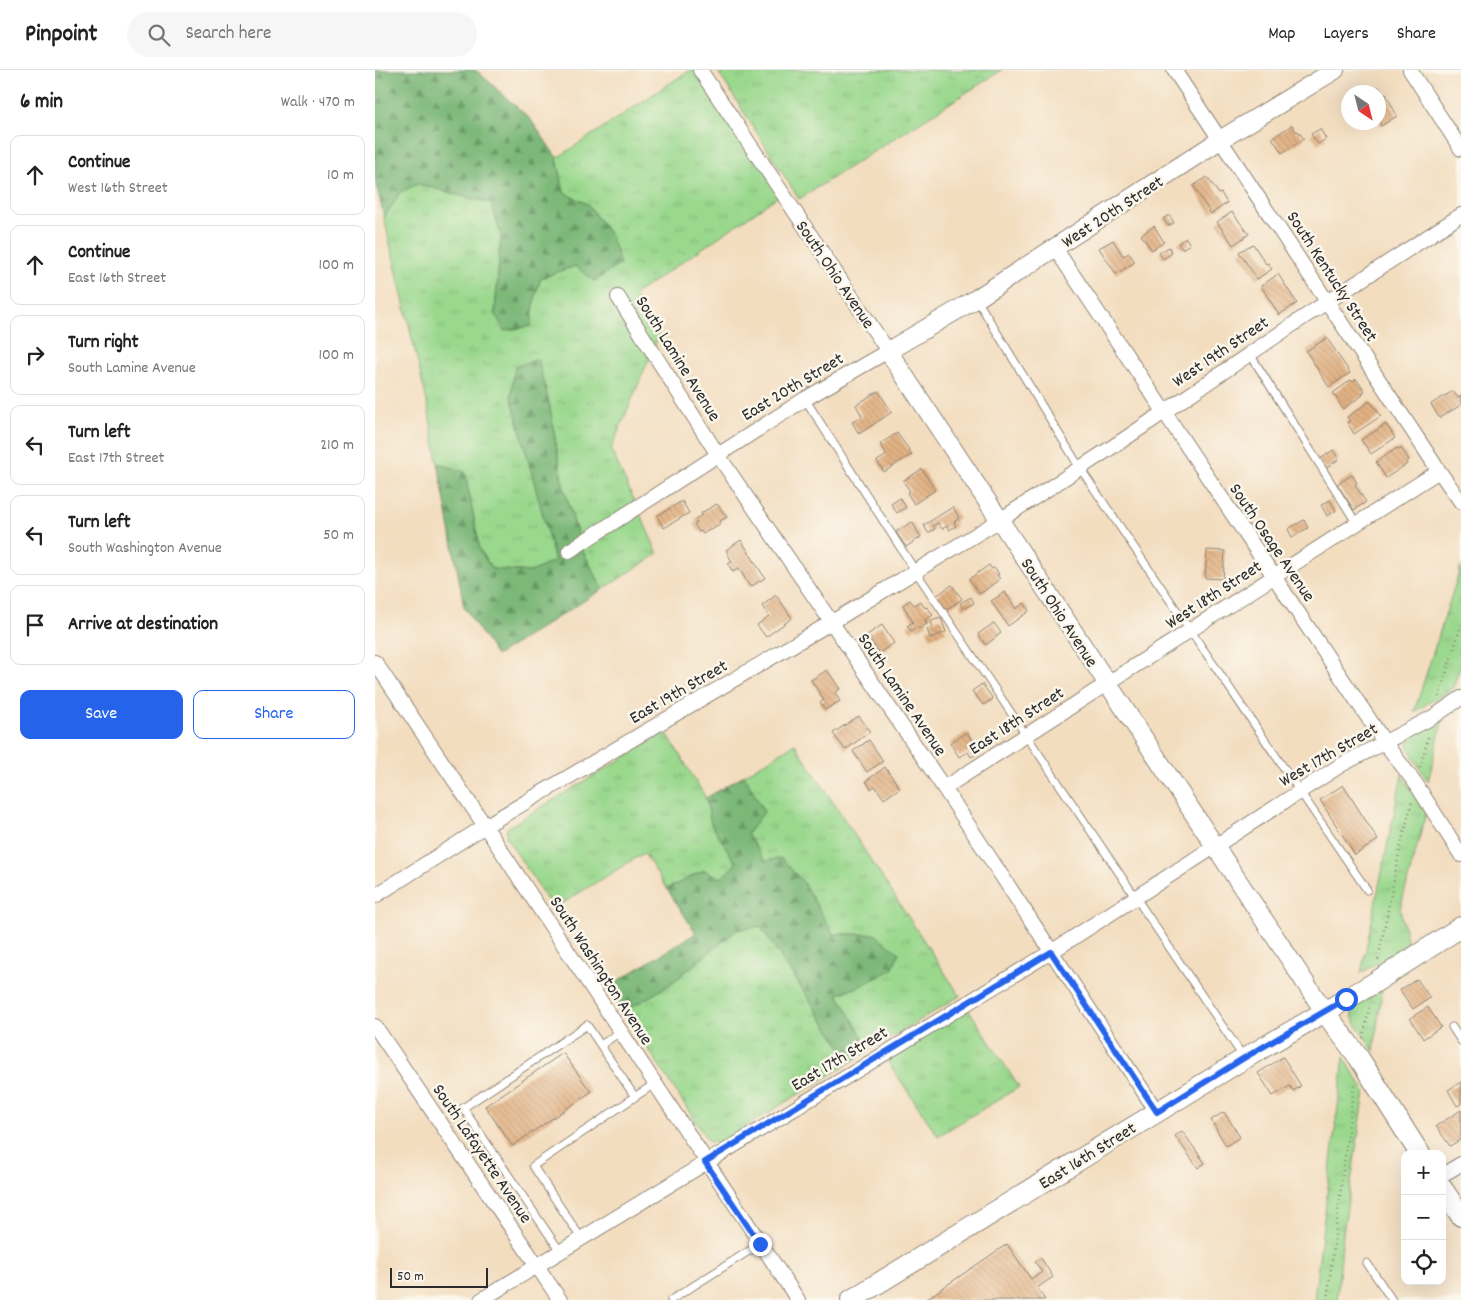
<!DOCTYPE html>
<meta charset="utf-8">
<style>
:root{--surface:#fff;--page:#f6f6f6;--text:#222;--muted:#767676;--line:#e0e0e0;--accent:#2563eb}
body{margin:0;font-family:Dekko,sans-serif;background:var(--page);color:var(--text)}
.controls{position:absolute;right:15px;bottom:15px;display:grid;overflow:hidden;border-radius:10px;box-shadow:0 5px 20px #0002}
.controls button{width:45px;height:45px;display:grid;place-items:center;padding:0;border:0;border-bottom:1px solid var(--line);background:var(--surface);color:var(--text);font:25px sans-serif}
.compass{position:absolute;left:966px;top:15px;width:45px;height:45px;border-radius:50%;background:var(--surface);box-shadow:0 5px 20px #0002;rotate:145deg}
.scale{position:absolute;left:15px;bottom:12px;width:98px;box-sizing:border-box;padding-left:5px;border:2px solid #2b2b2b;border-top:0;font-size:14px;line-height:18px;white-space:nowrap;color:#2b2b2b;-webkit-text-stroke:4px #fbf7ec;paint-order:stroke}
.stop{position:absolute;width:15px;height:15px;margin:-11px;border:4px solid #2563eb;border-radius:50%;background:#fff}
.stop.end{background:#2563eb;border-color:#fff;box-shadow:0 1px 5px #0008}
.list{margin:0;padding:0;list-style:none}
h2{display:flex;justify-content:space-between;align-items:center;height:65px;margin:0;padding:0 20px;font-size:21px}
h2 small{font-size:16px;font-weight:400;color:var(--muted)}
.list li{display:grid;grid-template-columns:32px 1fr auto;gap:15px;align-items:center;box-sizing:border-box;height:80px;margin:0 10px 10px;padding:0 10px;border:1px solid var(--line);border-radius:10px}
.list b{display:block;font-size:19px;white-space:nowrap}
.list p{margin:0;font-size:16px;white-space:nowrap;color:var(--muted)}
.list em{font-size:16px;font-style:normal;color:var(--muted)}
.actions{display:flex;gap:10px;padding:15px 20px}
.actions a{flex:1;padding:11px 0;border:1px solid var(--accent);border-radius:10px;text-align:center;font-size:18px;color:var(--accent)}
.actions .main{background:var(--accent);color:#fff}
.icon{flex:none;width:28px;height:28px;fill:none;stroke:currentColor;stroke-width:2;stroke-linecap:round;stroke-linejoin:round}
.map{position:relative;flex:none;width:1086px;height:1230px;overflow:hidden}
header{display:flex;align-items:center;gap:30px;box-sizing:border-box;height:70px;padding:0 25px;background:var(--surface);border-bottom:1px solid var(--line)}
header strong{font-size:24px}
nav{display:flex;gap:28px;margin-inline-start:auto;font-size:18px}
.search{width:350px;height:45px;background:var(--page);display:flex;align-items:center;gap:12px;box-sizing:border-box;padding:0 18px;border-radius:28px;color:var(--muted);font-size:19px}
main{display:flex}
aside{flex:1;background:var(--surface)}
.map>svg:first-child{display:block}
.grass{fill:url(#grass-tufts);stroke:#62825c}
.forest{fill:url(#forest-firs);stroke:#537252}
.building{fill:url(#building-back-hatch)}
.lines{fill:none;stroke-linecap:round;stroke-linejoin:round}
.service-casing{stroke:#8f8475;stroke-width:9}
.minor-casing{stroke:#8f8475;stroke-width:16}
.tertiary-casing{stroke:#8f8475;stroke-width:20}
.secondary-casing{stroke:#8f8475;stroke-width:22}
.path{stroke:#8f8475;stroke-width:2.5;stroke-dasharray:1 4;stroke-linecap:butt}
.service{stroke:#fff;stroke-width:7}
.minor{stroke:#fff;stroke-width:14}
.tertiary{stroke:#fff;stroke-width:18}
.secondary{stroke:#fff;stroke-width:20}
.route{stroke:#2563eb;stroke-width:6}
.labels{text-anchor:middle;stroke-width:5;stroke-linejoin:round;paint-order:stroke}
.street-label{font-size:18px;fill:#2b2b2b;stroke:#fbf7ec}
</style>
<header>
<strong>Pinpoint</strong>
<div class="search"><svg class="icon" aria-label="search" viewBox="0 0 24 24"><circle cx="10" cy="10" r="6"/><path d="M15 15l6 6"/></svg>Search here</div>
<nav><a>Map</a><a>Layers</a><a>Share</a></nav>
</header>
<main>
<aside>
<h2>6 min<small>Walk · 470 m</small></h2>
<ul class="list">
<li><svg class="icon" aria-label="ahead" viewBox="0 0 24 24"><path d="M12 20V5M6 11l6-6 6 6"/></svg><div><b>Continue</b><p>West 16th Street</p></div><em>10 m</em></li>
<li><svg class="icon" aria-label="ahead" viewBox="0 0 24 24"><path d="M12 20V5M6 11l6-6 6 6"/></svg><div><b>Continue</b><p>East 16th Street</p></div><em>100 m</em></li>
<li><svg class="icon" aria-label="right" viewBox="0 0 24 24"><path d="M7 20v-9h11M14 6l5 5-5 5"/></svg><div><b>Turn right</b><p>South Lamine Avenue</p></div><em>100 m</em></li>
<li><svg class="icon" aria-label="left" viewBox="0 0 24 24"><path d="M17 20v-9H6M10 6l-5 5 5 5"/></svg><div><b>Turn left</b><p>East 17th Street</p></div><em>210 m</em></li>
<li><svg class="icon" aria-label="left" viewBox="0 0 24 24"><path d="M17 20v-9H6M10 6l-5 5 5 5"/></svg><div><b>Turn left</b><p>South Washington Avenue</p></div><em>50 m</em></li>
<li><svg class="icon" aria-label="arrive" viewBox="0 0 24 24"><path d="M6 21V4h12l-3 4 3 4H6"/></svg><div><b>Arrive at destination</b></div></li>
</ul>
<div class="actions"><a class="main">Save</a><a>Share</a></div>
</aside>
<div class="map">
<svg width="1086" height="1230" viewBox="0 0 1086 1230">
<defs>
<pattern id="grass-tufts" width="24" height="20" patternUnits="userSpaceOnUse" patternTransform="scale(1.25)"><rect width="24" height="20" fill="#9ad88d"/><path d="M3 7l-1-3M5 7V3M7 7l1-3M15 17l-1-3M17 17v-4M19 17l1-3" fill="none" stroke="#85ba7a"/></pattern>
<pattern id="forest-firs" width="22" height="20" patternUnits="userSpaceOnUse" patternTransform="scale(1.25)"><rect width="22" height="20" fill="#7bb878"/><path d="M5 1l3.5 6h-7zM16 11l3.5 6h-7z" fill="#659663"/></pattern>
<pattern id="building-back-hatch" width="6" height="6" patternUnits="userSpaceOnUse" patternTransform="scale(1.25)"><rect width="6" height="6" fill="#e2b284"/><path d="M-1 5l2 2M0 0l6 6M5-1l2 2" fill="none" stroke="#c29972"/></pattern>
</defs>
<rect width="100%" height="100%" fill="#fbf7ec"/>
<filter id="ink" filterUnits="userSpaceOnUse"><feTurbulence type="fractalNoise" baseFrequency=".02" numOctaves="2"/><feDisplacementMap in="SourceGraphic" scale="10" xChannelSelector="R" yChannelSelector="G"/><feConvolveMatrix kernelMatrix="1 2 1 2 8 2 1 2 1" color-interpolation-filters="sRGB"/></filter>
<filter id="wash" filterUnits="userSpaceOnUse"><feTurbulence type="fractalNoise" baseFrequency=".0096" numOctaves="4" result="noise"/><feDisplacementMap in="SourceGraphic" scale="20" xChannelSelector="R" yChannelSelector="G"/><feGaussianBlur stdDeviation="1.12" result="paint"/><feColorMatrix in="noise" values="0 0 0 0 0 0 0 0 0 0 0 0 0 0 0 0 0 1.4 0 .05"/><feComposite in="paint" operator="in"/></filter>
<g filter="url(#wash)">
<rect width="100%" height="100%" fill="#f3ddbf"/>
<!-- grass -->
<path class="grass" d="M 315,0 L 325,0 L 408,123 L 259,225 L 284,265 L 236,379 L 283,484 L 228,519 L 207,480 L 187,411 L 175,337 L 163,290 L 136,325 L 180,491 L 156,502 L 117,499 L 105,480 L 90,402 L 63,393 L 52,332 L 9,148 L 25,122 L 43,113 L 79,124 L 116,133 L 126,165 L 120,243 L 155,256 L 160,227 L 166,208 L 200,196 L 236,166 L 212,134 L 189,123 L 182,88 Z
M 342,0 L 627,0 L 424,129 Z
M 1086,496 L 1086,593 L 1078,618 L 1039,642 Z
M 1069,644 L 1053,712 L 1035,681 L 1033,673 L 1040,664 Z
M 291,662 L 331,728 L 336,754 L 361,793 L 346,808 L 329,800 L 292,819 L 269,783 L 178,839 L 131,767 L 132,758 Z
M 420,674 L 585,926 L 495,980 L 463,924 L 483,917 L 500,864 L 458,864 L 428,812 L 390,792 L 372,764 L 389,742 L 369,705 Z
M 1027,705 L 1051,743 L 1025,839 L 1033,873 L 986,903 Z
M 385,856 L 476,992 L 344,1073 L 334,1072 L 249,942 L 294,915 L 362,860 Z
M 1007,920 L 999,981 L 979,951 L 976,942 L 979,936 Z
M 592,937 L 644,1017 L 563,1066 L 511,989 Z
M 969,987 L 990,1022 L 968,1163 L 962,1230 L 939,1230 Z"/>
<!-- forest -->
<path class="forest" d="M 0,0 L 101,0 L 156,50 L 182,88 L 189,122 L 212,134 L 236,166 L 245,194 L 220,211 L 200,196 L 166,208 L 160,227 L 156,256 L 129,261 L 120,243 L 126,165 L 116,133 L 79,124 L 43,114 L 25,122 L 9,148 L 0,109 Z
M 163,289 L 175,337 L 187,411 L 207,480 L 228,519 L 121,586 L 89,537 L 63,393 L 90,402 L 105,480 L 117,499 L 156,502 L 180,491 L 136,325 L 140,297 Z
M 369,705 L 389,742 L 372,764 L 390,791 L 406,788 L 428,812 L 458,864 L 500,864 L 524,883 L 517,900 L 483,917 L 463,924 L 495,980 L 476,992 L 385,856 L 362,860 L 294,915 L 249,942 L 233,917 L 321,863 L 292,819 L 329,800 L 346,808 L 361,793 L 336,754 L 331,728 Z"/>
<g id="blocks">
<!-- building -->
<path class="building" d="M 1004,17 L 1009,25 L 1011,24 L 1022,46 L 1006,56 L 1004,51 L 1004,22 L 995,22 Z
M 917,55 L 921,62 L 923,61 L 929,69 L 907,83 L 897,68 Z
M 945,59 L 951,69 L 943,74 L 936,64 Z
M 832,107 L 844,124 L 846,123 L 852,133 L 836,144 L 818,116 Z
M 857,142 L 874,164 L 858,175 L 842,152 Z
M 794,145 L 799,153 L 793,156 L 788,149 Z
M 779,156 L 789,172 L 777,180 L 766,165 Z
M 811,168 L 815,174 L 807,179 L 803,173 Z
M 738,170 L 748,186 L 754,183 L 760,192 L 741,204 L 724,178 Z
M 878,174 L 891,194 L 893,193 L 897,199 L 882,209 L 864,182 Z
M 794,177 L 797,183 L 788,189 L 784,183 Z
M 903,204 L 922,233 L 904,245 L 886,216 Z
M 952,268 L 975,303 L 954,317 L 931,281 Z
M 981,309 L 990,321 L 987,323 L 988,325 L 968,339 L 958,323 L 976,310 L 978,312 Z
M 503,321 L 517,342 L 484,364 L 477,352 L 487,346 L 481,335 Z
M 1078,321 L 1083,328 L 1086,326 L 1086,335 L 1064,348 L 1056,334 Z
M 995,331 L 1006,346 L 979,364 L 972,352 L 975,351 L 972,347 Z
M 1011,354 L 1020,368 L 996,384 L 986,370 Z
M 522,363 L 537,384 L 509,402 L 502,391 L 512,385 L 505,374 Z
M 1022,378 L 1023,379 L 1026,378 L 1034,390 L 1031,392 L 1032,394 L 1011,408 L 1001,392 Z
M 958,380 L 964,389 L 950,399 L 944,390 Z
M 547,399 L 560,420 L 539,434 L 532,423 L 535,421 L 528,411 Z
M 977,405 L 982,413 L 980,415 L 991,432 L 979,440 L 962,414 Z
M 525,428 L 531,437 L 522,443 L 516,434 Z
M 955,430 L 961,441 L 952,446 L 946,435 Z
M 307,431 L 314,443 L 289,458 L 282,446 Z
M 342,434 L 352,447 L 345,451 L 346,454 L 336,460 L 336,459 L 328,464 L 326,461 L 324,462 L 319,454 L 322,452 L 320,449 L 327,445 L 326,443 Z
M 578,437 L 584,448 L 579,452 L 581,456 L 574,460 L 572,456 L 567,459 L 563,453 L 558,456 L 560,459 L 553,463 L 549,455 Z
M 929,450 L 933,458 L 917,467 L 913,459 Z
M 537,452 L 546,467 L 531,477 L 521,462 Z
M 366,470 L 390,508 L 375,517 L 364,498 L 358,502 L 353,494 L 357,492 L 351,480 Z
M 832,480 L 850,481 L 848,509 L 830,508 Z
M 614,495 L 617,499 L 620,498 L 624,504 L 622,505 L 625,509 L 605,524 L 594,509 Z
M 577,515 L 587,529 L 571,540 L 561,526 Z
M 630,522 L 641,539 L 649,533 L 654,541 L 633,556 L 616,531 Z
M 401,525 L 417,548 L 391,567 L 382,555 L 394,546 L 387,536 Z
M 596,527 L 599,533 L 588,539 L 585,533 Z
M 535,530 L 539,535 L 545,531 L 550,538 L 552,537 L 558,545 L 550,550 L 552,554 L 544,559 L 542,557 L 536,561 L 532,556 L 538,552 L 528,535 Z
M 566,548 L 571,562 L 555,568 L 552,559 L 558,557 L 556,551 Z
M 619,553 L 626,563 L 611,575 L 603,564 Z
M 507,555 L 519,573 L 504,583 L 492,565 Z
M 452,600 L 465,619 L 460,623 L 465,631 L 450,640 L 445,632 L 449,630 L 436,610 Z
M 607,614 L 618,629 L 608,635 L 597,621 Z
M 484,646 L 495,662 L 470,680 L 458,663 Z
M 592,662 L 604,683 L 596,687 L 593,682 L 584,687 L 575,673 Z
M 494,670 L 508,691 L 492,702 L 478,681 Z
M 510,697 L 525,718 L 509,729 L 500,716 L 496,719 L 491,711 Z
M 968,715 L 1003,770 L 980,785 L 945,730 Z
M 1042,909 L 1055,928 L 1038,939 L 1025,920 Z
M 1053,937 L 1066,957 L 1048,969 L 1035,948 Z
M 188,983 L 216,1022 L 137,1076 L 110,1036 Z
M 908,987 L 926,1016 L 918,1021 L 915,1016 L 898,1026 L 883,1003 Z
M 1086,1012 L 1086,1034 L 1082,1036 L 1073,1020 Z
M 1086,1040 L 1086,1069 L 1075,1076 L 1061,1056 Z
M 849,1042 L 865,1067 L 851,1076 L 836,1050 Z
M 807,1061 L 830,1093 L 823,1098 L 800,1066 Z
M 632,1174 L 656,1209 L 667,1202 L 660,1192 L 666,1188 L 678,1207 L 662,1218 L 670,1230 L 550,1230 Z"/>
</g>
</g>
<g filter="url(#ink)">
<use href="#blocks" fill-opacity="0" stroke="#8f8475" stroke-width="1"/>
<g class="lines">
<!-- service casing -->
<g class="service-casing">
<path id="service" d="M 602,230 L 705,398 L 992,820
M 875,284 L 982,454
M 430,329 L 541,502 L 869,988
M 1077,957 L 1086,971
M 226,975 L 245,962
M 206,1168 L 158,1096 L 279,1014
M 185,1181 L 88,1038 L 212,955 L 260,1027
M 992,1193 L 1017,1230
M 296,1230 L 385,1174"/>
</g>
<!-- minor casing -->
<g class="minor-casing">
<path id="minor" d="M 799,0 L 1064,401 L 1086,432
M 1035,0 L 1086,79
M 680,178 L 1010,673 L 1041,714 L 1086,785
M 243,227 L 343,385 L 569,718 L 782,1042
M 194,481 L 430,329 L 513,281 L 325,0
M 0,592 L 110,756 L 423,1230
M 569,718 L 1064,401
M 0,826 L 110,756 L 457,552 L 625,450 L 748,370 L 929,247 L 1086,145
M 0,956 L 185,1230
M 1067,1105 L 1086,1094
M 106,1230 L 676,882 L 966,695 L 1058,647 L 1086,628"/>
</g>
<!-- tertiary casing -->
<g class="tertiary-casing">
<path id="tertiary" d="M 949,941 L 513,281 L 601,229 L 845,70 L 960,0"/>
</g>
<!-- secondary casing -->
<g class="secondary-casing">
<path id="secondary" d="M 949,941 L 984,988 L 1045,1084
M 1067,1118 L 1086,1146
M 476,1230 L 867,990 L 999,913 L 1086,857"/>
</g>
<!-- path -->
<path class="path" d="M 1064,627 L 1086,555
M 1045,697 L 1054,664
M 1003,890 L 1026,774 L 1037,732
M 988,968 L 995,934
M 952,1230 L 979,1014"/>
<!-- service -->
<use href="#service" class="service"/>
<!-- minor -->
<use href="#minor" class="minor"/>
<!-- tertiary -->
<use href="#tertiary" class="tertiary"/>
<!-- secondary -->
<use href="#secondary" class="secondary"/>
</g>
</g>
<g class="lines" filter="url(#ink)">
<!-- route -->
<path class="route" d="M 385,1174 L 330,1092 L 676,882 L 782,1042 L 869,988 L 971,929"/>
</g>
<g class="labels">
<!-- street labels -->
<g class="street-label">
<text transform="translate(737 141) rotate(-33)" y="6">West 20th Street</text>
<text transform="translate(461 204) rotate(56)" y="6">South Ohio Avenue</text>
<text transform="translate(958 206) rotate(57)" y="6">South Kentucky Street</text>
<text transform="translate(845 281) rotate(-34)" y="6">West 19th Street</text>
<text transform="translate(304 288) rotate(58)" y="6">South Lamine Avenue</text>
<text transform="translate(417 316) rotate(-31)" y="6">East 20th Street</text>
<text transform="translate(898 472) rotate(56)" y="6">South Osage Avenue</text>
<text transform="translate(838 524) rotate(-33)" y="6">West 18th Street</text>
<text transform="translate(685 542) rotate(57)" y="6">South Ohio Avenue</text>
<text transform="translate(303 621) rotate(-30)" y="6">East 19th Street</text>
<text transform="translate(528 624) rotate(56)" y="6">South Lamine Avenue</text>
<text transform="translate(641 650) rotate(-33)" y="6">East 18th Street</text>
<text transform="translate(953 684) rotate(-30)" y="6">West 17th Street</text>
<text transform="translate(227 900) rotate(57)" y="6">South Washington Avenue</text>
<text transform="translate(464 988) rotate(-31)" y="6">East 17th Street</text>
<text transform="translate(108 1083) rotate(56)" y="6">South Lafayette Avenue</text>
<text transform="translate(712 1085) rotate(-32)" y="6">East 16th Street</text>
</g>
</g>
</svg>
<div class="controls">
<button>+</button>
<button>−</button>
<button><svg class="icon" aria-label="locate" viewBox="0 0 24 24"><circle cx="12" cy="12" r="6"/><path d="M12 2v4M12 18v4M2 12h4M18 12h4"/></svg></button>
</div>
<svg class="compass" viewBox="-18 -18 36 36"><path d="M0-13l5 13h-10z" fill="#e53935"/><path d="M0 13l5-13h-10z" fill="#767676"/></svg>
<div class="scale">50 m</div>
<div class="stop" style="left:971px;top:929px"></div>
<div class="stop end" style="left:385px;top:1174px"></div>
</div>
</main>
